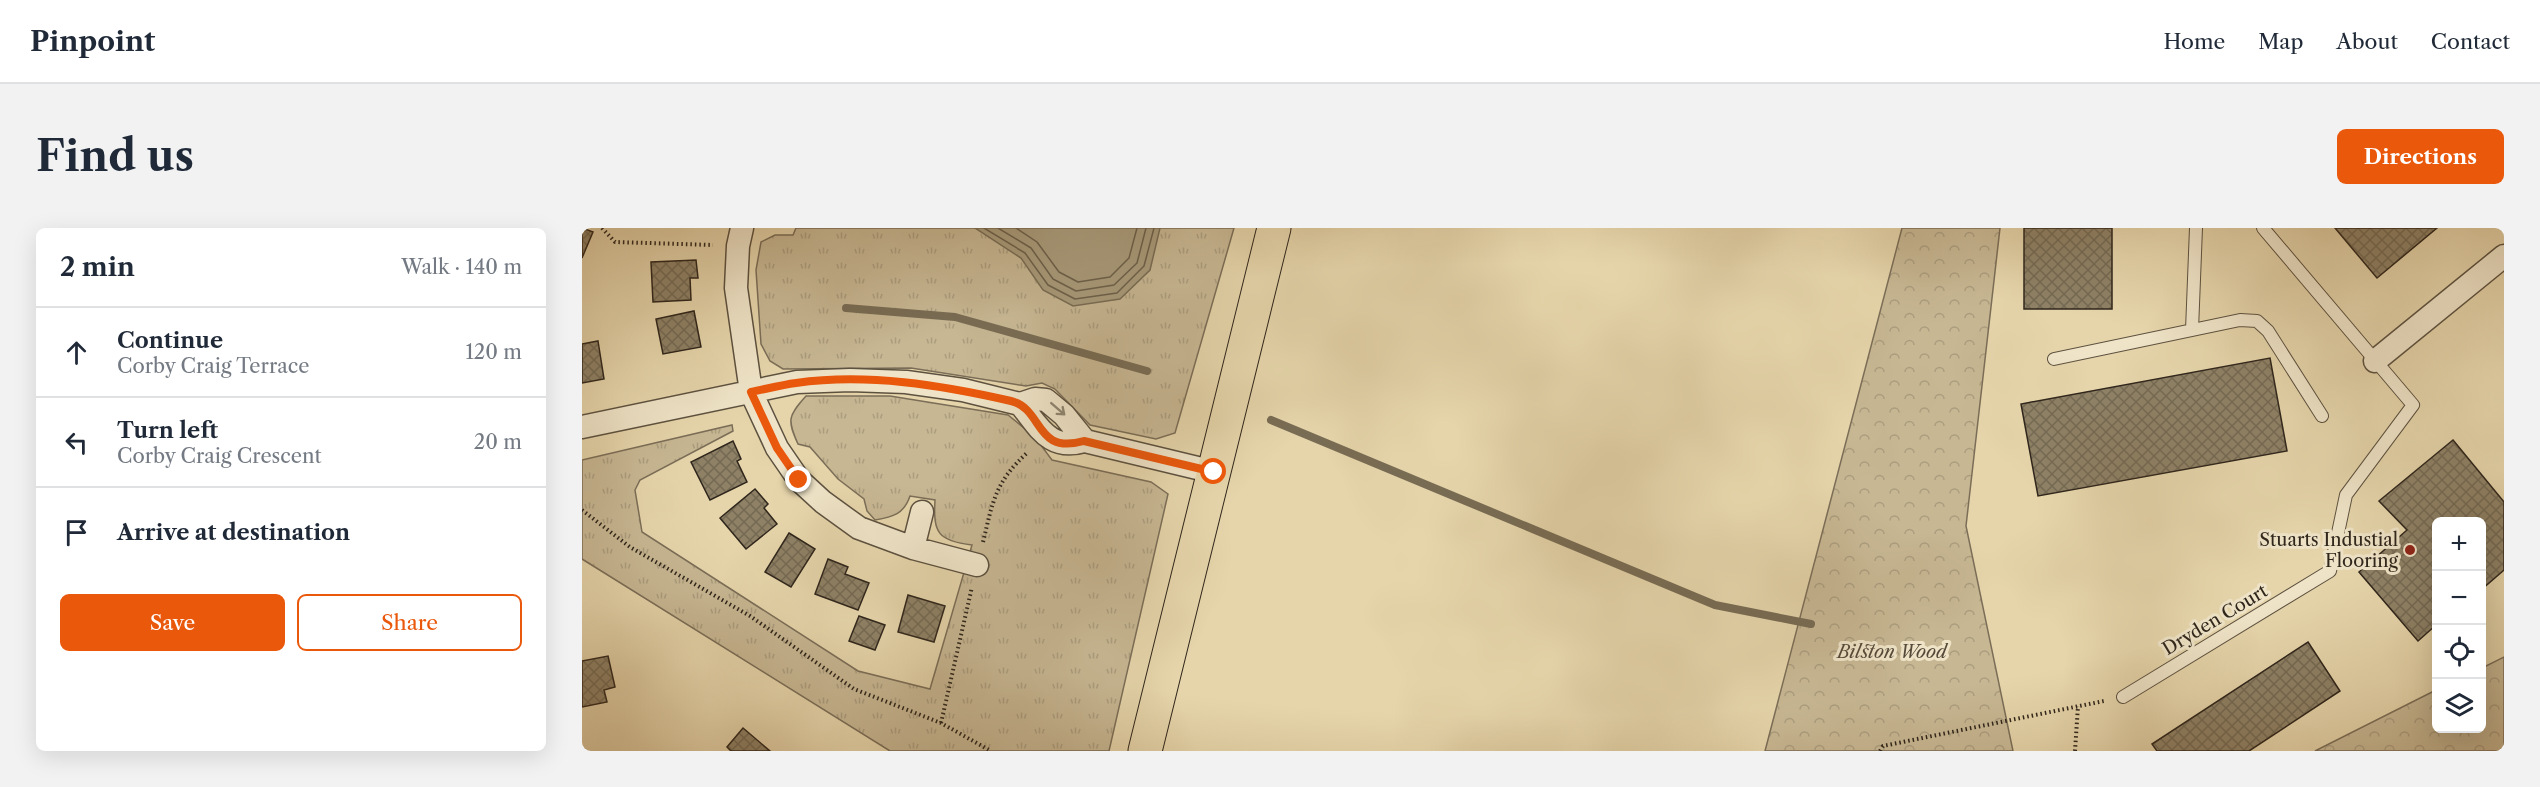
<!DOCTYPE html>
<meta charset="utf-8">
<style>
:root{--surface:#fff;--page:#f2f2f3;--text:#1f2937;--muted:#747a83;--line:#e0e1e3;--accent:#ea580c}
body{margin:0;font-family:"Libre Caslon Text",serif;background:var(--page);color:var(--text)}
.controls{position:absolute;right:18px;bottom:18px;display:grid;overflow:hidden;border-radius:9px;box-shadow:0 6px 24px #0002}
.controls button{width:54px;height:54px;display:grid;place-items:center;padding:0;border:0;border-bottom:2px solid var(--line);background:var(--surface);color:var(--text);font:30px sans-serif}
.stop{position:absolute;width:18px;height:18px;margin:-14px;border:4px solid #ea580c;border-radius:50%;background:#fff}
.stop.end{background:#ea580c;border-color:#fff;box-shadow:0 2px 6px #0008}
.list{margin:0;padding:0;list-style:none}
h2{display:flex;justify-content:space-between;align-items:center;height:78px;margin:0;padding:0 24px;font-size:26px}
h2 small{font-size:20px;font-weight:400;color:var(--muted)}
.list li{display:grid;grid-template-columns:39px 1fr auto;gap:18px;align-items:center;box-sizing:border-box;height:90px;padding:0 24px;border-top:2px solid var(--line)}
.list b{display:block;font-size:22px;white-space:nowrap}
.list p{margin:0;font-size:20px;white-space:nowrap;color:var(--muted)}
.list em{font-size:20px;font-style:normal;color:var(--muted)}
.actions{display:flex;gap:12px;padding:18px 24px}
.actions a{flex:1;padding:14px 0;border:2px solid var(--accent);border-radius:9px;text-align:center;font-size:21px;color:var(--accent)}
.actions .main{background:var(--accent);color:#fff}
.icon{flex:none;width:33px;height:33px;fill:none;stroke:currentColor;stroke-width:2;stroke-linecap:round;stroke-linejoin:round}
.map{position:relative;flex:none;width:1922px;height:523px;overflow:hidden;border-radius:9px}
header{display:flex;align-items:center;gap:36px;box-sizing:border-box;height:84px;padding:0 30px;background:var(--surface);border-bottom:2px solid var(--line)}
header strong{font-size:28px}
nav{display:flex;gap:33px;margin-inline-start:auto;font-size:21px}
.intro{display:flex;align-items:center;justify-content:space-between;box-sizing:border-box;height:144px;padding:0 36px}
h1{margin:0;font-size:42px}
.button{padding:15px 27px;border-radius:9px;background:var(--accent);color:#fff;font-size:21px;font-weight:700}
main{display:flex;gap:36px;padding:0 36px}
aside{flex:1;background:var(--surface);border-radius:9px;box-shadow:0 6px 24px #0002}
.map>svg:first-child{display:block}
.grass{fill:url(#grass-tufts);stroke:#7b6e58;stroke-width:1.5}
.forest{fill:url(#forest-crowns);stroke:#7b6e58;stroke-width:1.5}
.water{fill:#a89a7a;stroke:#786c54;stroke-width:1.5}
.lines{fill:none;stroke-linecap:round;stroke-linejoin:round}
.shore{stroke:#6c604b;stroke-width:1.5}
.stream{stroke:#786c54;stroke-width:8}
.building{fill:url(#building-cross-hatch);stroke:#2f261c;stroke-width:1.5}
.lane-casing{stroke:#5d5240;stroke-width:14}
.street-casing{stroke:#5d5240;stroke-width:25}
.primary-casing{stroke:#2f261c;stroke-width:35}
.path{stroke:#2f261c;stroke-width:4;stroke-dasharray:1.5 3;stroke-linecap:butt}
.lane{stroke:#efe4c8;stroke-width:12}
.street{stroke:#efe4c8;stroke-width:22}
.primary{stroke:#e6d5ab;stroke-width:33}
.oneway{stroke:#8f8572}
.route{stroke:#ea580c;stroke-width:8}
.poi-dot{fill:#8f2418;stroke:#efe4c8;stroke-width:2}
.labels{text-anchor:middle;stroke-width:6;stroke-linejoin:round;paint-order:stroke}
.poi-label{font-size:18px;fill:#2f261c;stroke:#efe4c8;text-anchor:end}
.street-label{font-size:18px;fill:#2f261c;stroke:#efe4c8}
.park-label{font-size:18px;font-style:italic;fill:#554a3a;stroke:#efe4c8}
</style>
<header>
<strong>Pinpoint</strong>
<nav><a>Home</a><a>Map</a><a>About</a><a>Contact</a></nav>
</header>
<div class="intro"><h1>Find us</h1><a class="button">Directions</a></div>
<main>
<aside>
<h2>2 min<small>Walk · 140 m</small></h2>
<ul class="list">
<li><svg class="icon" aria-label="ahead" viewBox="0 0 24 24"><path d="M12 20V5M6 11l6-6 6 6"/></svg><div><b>Continue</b><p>Corby Craig Terrace</p></div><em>120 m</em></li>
<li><svg class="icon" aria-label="left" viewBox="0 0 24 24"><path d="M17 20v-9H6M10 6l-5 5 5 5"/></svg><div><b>Turn left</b><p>Corby Craig Crescent</p></div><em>20 m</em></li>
<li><svg class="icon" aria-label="arrive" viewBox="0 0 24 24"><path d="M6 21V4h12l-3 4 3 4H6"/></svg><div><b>Arrive at destination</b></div></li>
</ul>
<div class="actions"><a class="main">Save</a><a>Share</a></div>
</aside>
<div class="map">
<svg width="1922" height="523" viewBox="0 0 1922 523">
<defs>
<pattern id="grass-tufts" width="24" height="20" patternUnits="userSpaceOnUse" patternTransform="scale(1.5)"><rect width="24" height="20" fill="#c7b793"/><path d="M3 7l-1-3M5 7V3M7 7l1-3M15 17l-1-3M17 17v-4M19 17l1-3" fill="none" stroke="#ab9d7e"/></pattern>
<pattern id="forest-crowns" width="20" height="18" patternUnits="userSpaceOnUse" patternTransform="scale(1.5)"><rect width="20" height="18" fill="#c7b793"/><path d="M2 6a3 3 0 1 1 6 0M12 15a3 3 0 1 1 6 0" fill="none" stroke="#ab9d7e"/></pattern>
<pattern id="building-cross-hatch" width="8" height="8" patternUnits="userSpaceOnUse" patternTransform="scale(1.5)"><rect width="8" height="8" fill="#8e8166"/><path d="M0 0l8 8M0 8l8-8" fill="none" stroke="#746953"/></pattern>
</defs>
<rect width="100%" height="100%" fill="#e6d5ab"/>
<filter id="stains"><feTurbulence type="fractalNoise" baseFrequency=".00333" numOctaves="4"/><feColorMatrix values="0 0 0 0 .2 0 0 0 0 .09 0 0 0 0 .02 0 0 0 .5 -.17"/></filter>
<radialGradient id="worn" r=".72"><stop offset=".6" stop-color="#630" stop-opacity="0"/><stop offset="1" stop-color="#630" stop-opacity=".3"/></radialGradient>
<!-- grass -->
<path class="grass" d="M 214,0 L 652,0 L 593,205 L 574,211 L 508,197 L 473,161 L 460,155 L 444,158 L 329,140 L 201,141 L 188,133 L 179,116 L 174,42 L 179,14 L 193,7 L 211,7 Z
M 224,168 L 308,168 L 426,187 L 452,208 L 470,232 L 569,254 L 586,266 L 527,523 L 308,523 L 0,331 L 0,232 L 150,197 L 151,203 L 58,252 L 53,262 L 60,304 L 276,443 L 348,461 L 390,317 C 356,313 351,305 353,272 L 328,268 C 322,286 311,289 293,292 L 285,283 L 282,271 L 256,251 L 228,219 L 216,216 C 205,192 206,188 224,168 Z"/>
<!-- forest -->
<path class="forest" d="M 1320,0 L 1418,0 L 1384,298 L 1431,523 L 1183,523 Z
M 1922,429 L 1922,523 L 1733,523 L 1854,462 L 1854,500 L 1900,500 L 1900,440 Z"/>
<!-- water -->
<path class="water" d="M 393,0 L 578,0 L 568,42 L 538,71 L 491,78 L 461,62 L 439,30 Z"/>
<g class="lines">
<!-- shore -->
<path class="shore" d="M 402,0 L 443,25 L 466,57 L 493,71 L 535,65 L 562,38 L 572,0
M 416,0 L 449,20 L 471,51 L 494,63 L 532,57 L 555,35 L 564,0
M 434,0 L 455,14 L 477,44 L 496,54 L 528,49 L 547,30 L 555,0"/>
<!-- stream -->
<path class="stream" d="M 264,80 L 373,89 L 565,143
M 689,192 L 1133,377 L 1229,396"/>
</g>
<!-- building -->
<path class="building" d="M 0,0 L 11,4 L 0,30 Z
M 1442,0 L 1530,0 L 1530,81 L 1442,81 Z
M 1753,0 L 1855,0 L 1795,50 Z
M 114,32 L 116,50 L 108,50 L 109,72 L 71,74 L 69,34 Z
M 112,83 L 119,119 L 81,126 L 74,91 Z
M 16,113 L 22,151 L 0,155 L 0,116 Z
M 1688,130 L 1705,223 L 1456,268 L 1439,176 Z
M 1871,212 L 1922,274 L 1922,342 L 1900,361 L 1900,293 L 1854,293 L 1854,397 L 1836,413 L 1777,344 L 1825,302 L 1797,273 Z
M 151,213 L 159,231 L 155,233 L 165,254 L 128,272 L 109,234 Z
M 173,261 L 186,276 L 182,280 L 195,296 L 164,321 L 138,290 Z
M 207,305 L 233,321 L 209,359 L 183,344 Z
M 246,331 L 266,339 L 263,346 L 287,355 L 276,382 L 233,366 Z
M 326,367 L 363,378 L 352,414 L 316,404 Z
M 277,388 L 303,397 L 293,422 L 267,413 Z
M 1726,414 L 1758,463 L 1667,523 L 1575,523 L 1570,516 Z
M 26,428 L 33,459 L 22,462 L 25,474 L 0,479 L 0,433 Z
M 161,500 L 188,523 L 149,523 L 145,519 Z"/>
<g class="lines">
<!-- lane casing -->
<g class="lane-casing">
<path id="lane" d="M 1610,102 L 1614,0
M 1472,131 L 1658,92 L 1675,93 L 1686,103 L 1740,188
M 1541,469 L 1748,343 L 1764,267 L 1831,177 L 1681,0"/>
</g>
<!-- street casing -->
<g class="street-casing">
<path id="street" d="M 160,0 L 156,18 L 154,60 L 169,164 L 195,220 L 217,252 L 241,274 L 277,300 L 331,320 L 395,337
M 1793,133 L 1922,28
M 438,176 C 458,200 467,223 503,213 L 632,244
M 0,199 L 215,154 L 268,152 L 324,154 L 381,162 L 438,176 L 453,171 L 464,172 L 482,187 L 503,213
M 331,320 L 340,284"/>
</g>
<!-- primary casing -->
<g class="primary-casing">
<path id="primary" d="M 563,523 L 692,0"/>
</g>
<!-- path -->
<path class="path" d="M 20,0 L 33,14 L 131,17
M 0,282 L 48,319 L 168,388 L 272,461 L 359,495 L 409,523
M 401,314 C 411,273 413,254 446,224
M 359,495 L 390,359
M 1298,523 L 1301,518 L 1522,473
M 1493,523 L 1496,478"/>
<!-- lane -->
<use href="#lane" class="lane"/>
<!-- street -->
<use href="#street" class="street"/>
<!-- primary -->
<use href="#primary" class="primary"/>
</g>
<!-- one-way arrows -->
<defs><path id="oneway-shaft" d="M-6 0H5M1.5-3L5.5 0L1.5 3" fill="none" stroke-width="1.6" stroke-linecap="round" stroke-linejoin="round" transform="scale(1.5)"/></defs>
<use class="oneway" href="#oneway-shaft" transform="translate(476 181) rotate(41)"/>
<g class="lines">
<!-- route -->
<path class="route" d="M 217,252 L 195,220 L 169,164 C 184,161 199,157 214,155 C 285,145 359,157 429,173 C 462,181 452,227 502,213 L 632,244"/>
</g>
<!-- markers -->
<circle class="poi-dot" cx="1828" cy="322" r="6"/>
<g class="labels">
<!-- poi labels -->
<g class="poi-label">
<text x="1816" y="318">Stuarts Industial<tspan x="1816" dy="21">Flooring</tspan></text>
</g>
<!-- street labels -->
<g class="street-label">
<text transform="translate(1633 392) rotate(-31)" y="6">Dryden Court</text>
</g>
<!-- park labels -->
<g class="park-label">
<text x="1310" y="430">Bilston Wood</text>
</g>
</g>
<rect width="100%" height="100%" filter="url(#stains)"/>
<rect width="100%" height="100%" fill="url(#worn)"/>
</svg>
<div class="controls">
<button>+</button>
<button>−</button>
<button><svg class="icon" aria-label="locate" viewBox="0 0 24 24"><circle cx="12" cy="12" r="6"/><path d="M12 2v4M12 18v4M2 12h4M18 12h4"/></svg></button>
<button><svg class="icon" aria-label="layers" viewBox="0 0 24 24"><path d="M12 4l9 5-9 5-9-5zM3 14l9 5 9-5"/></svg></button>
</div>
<div class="stop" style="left:632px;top:244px"></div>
<div class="stop end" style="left:217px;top:252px"></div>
</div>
</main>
